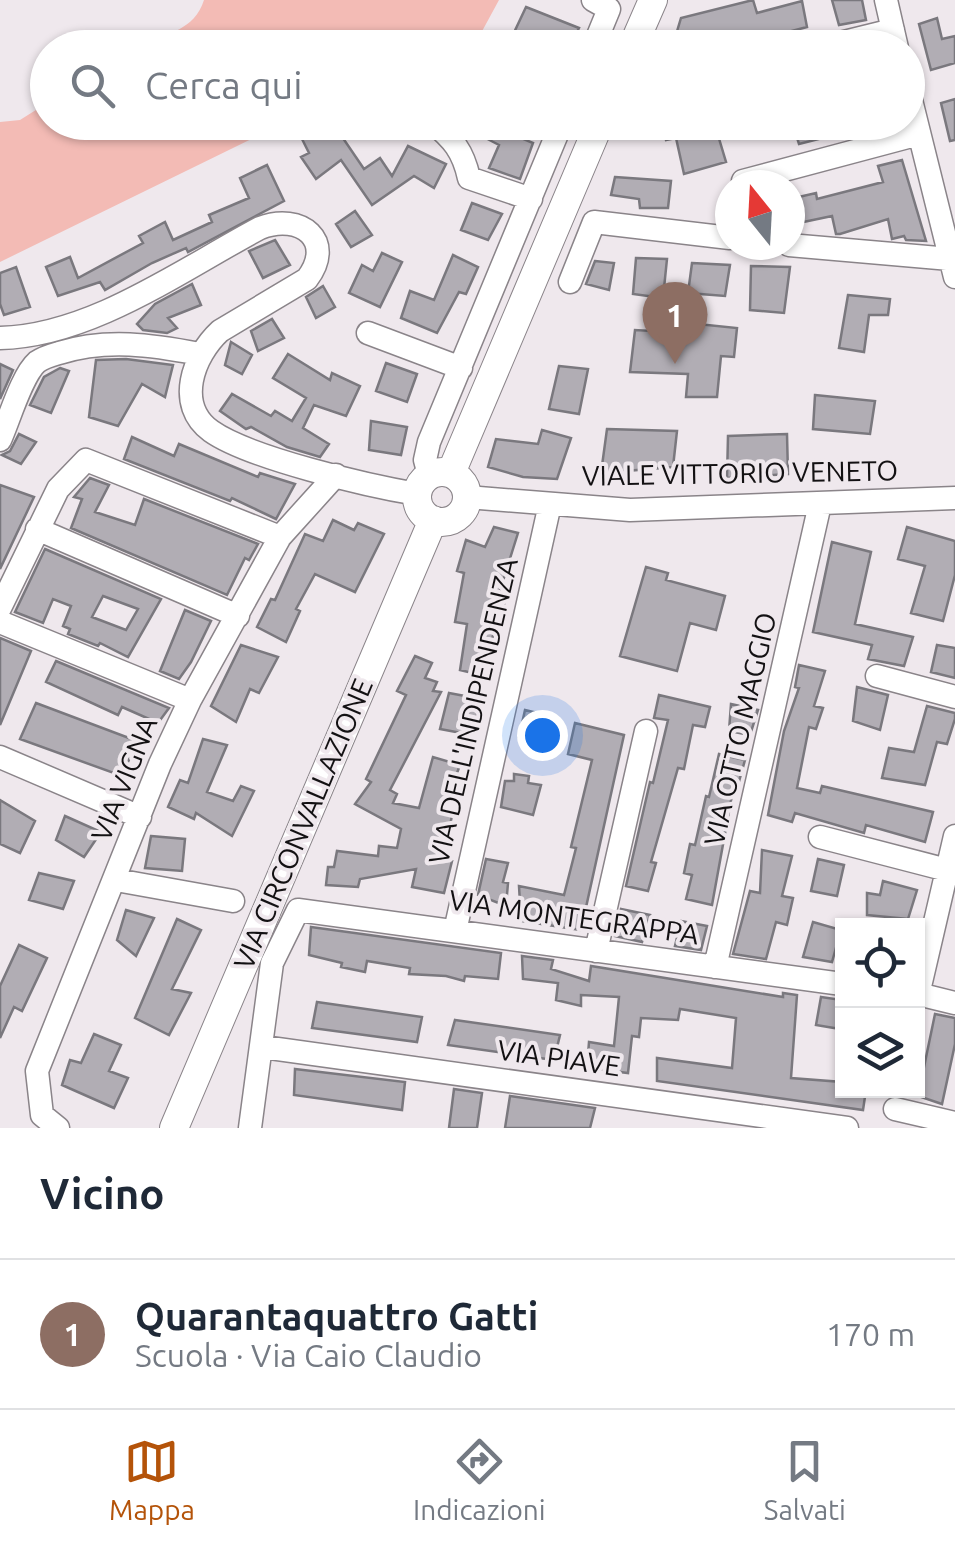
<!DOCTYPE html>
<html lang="it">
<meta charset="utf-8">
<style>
:root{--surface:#fff;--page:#f2f2f3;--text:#1f2937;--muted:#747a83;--line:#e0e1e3;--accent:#b45309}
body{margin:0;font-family:Ubuntu,sans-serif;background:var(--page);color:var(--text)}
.controls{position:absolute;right:30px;bottom:30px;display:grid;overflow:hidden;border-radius:0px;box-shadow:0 2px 8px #0004}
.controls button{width:90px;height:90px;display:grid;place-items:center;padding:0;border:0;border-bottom:2px solid var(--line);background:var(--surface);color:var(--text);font:50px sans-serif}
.compass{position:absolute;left:715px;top:170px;width:90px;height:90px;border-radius:50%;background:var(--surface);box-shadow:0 2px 8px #0004;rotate:342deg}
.you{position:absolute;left:542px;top:735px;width:35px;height:35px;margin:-25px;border:8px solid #fff;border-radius:50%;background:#1a73e8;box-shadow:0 0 0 15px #1a73e833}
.badge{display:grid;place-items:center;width:65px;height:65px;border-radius:50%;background:var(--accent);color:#fff;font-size:32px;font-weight:700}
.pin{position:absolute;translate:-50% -82px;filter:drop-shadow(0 2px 5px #0008)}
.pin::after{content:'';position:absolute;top:52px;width:35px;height:30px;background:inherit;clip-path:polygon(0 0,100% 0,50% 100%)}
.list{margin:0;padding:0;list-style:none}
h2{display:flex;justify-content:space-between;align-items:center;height:130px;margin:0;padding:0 40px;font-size:42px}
h2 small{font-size:32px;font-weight:400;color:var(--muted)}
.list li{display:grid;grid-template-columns:65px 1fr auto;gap:30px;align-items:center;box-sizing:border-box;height:150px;padding:0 40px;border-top:2px solid var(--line)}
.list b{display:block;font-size:38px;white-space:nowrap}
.list p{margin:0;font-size:32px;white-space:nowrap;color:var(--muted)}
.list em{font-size:32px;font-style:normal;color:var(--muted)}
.icon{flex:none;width:55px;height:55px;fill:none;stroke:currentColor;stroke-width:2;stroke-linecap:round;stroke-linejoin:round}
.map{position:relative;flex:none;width:955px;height:1128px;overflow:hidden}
.search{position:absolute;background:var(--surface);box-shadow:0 2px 8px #0004;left:30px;right:30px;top:30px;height:110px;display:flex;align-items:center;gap:25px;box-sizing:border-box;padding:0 35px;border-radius:55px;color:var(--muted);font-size:38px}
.sheet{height:280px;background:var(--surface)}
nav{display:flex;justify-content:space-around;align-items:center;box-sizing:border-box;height:140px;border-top:2px solid var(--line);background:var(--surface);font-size:28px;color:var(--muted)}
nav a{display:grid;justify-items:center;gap:5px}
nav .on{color:var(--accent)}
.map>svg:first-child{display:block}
.green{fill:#f3bbb5}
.building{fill:#b1adb4;stroke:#7a787e;stroke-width:2.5;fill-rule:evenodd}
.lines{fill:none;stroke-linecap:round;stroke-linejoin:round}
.minor-casing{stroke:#8a8489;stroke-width:25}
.major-casing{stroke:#8a8489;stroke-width:30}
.minor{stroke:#fff;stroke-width:22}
.major{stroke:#fff;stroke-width:28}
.labels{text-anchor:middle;stroke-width:8;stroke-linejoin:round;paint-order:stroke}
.street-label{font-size:28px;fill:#131113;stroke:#efe8ed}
</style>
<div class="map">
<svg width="955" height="1128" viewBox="0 0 955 1128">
<rect width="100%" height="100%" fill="#efe8ed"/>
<!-- green -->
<path class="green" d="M 204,0 L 499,0 L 480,35 L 454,47 L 145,47 C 168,31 194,31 204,0 Z
M 47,103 L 48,122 L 284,123 L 0,262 L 0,122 L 20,120 Z"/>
<!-- building -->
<path class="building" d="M 753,0 L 757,13 L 802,1 L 807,27 L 726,48 L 672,48 L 681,18 Z
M 832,0 L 862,0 L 866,20 L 839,25 Z
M 526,7 L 579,28 L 569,48 L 530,48 L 511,39 Z
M 937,18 L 942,39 L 955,36 L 955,63 L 931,70 L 919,24 Z
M 955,99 L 955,140 L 950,141 L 941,103 Z
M 318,122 L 332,122 L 364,169 L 380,158 L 392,176 L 408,146 L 446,164 L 434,188 L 414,176 L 372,205 L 341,160 L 316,179 L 301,157 L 309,153 L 300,135 Z
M 455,122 L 483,122 L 533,143 L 520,179 L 489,168 L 499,145 Z
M 662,122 L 714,122 L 726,162 L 684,174 L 676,138 L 666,140 Z
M 792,122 L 839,122 L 842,133 L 799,144 Z
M 902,160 L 926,241 L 906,240 L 904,236 L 892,239 L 888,219 L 840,234 L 836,234 L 832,216 L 794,224 L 790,199 L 816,193 L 817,199 L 883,182 L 878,166 Z
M 267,165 L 284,201 L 188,252 L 186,248 L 152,263 L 105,290 L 100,282 L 58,296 L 46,267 L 70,257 L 78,278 L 143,243 L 139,236 L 165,222 L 173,240 L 212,222 L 209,215 L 249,198 L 240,178 Z
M 615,177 L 671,181 L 668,208 L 640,208 L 639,199 L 611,195 Z
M 472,203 L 502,214 L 488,240 L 461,230 Z
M 355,211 L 372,235 L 351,247 L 336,224 Z
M 275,240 L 290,265 L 263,278 L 249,251 Z
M 382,253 L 402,262 L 380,307 L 349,293 L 362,265 L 373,271 Z
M 453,255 L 478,267 L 466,294 L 459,292 L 437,333 L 401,318 L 410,291 L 434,300 Z
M 636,258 L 667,259 L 663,298 L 633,294 Z
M 595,261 L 614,263 L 609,290 L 586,284 Z
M 692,263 L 730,265 L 725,296 L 688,293 Z
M 751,266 L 790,267 L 784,313 L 750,310 Z
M 16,267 L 30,307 L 4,315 L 0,304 L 0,273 Z
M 192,284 L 201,305 L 168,318 L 177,328 L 167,333 L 143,330 L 137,324 L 155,304 Z
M 323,286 L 335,307 L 316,318 L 306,297 Z
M 848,295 L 890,299 L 888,315 L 869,315 L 864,352 L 839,348 Z
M 272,319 L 284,338 L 258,351 L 251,331 Z
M 688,323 L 737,328 L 734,357 L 721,356 L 717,397 L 686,397 L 688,374 L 630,372 L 635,330 L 687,333 Z
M 231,342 L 252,355 L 242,374 L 225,365 Z
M 288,354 L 330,380 L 332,373 L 360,386 L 346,416 L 314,405 L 303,428 L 329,444 L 320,457 L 287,447 L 251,427 L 246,429 L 220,411 L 232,394 L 271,416 L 275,411 L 292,421 L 306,398 L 273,378 Z
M 126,359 L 173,365 L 165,397 L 142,384 L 118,426 L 89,417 L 96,360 Z
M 386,363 L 417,374 L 407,402 L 376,391 Z
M 0,364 L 13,370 L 0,399 Z
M 559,366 L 588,369 L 579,414 L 549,409 Z
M 60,368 L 69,371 L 51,413 L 30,405 L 44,377 Z
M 815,395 L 875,401 L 870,434 L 813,429 Z
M 371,421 L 407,427 L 401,455 L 369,450 Z
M 607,429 L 677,431 L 673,467 L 601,473 Z
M 542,430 L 571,438 L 557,479 L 523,477 L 488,467 L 496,439 L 538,444 Z
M 19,434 L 36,442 L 21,464 L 2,455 L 10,451 Z
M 787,434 L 788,474 L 727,478 L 728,436 Z
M 132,437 L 174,456 L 179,444 L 258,477 L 260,473 L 295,484 L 276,519 L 232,498 L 230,501 L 124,459 Z
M 90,478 L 109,485 L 95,512 L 135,525 L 144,499 L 258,544 L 249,560 L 245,558 L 227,595 L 71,528 L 82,499 L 74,497 Z
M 0,485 L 34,497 L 0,569 Z
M 333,520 L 354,530 L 358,523 L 384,534 L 355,592 L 315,574 L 296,609 L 300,611 L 286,642 L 257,627 L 271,599 L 275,600 L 305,534 L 323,541 Z
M 494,527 L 518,533 L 497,600 L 505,601 L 498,631 L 494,630 L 485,676 L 460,670 L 467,624 L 455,622 L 464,573 L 457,571 L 466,540 L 485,547 Z
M 907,527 L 955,541 L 955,575 L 943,621 L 911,613 L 925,566 L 898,559 Z
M 832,542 L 871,552 L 855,624 L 913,637 L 904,666 L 868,659 L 872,645 L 813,632 Z
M 45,549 L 161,599 L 128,657 L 100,643 L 98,646 L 68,634 L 70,629 L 63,626 L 71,606 L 53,599 L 43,623 L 15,612 ZM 103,596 L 138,609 L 126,630 L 92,617 Z
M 646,567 L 668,573 L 666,580 L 725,596 L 716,630 L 690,623 L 677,671 L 620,656 Z
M 185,610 L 211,621 L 191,662 L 179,679 L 160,671 Z
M 0,638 L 31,651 L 0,725 Z
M 241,645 L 278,657 L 259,693 L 250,689 L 236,722 L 211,706 Z
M 937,645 L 955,648 L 955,678 L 931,672 Z
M 415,656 L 432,663 L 425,678 L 437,682 L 433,691 L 441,692 L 390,790 L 397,794 L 393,803 L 419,808 L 433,757 L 460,765 L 442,813 L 452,815 L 444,860 L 452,861 L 444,893 L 412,887 L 416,869 L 360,879 L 358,887 L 326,885 L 328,867 L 334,867 L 337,851 L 378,856 L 379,846 L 397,848 L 401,829 L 355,804 L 371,782 L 366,779 L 406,695 L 397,691 Z
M 56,661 L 169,708 L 158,723 L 122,707 L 118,715 L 46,682 Z
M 799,665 L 825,671 L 814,706 L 823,708 L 816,729 L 809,727 L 797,788 L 820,793 L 822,786 L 933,812 L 925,842 L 866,825 L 864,833 L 795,813 L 792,822 L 768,815 L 784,731 L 799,688 L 795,687 Z
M 857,687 L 888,695 L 880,730 L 853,721 Z
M 449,693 L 481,699 L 472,735 L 440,729 Z
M 659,695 L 710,707 L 705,727 L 693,725 L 684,769 L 678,768 L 651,862 L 656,863 L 648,891 L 626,886 L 650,782 L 653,783 L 668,720 L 654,718 Z
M 36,703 L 137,741 L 122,776 L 20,739 Z
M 731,704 L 758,710 L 750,735 L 729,731 Z
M 927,706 L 955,713 L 955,719 L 947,744 L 937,742 L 925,785 L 882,778 L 889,748 L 914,752 Z
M 525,710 L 554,717 L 545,742 L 519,737 Z
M 575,723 L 624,735 L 581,930 L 521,921 L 519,886 L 564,895 L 576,848 L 571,847 L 592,760 L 568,754 Z
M 203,739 L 227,745 L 207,792 L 233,801 L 241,786 L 254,791 L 232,836 L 196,813 L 194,819 L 168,807 L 180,780 L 188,783 Z
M 719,754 L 745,760 L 738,785 L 734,784 L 712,905 L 686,899 L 692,875 L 684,873 L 690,844 L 695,845 L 706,796 L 709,797 Z
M 514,774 L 529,776 L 528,783 L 541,785 L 533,815 L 501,807 L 505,781 L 514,781 Z
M 0,800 L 35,821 L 20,853 L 0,844 Z
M 65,816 L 101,832 L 84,857 L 56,840 Z
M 151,836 L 185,839 L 182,871 L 145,868 Z
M 762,850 L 792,856 L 782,896 L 793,898 L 787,925 L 776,922 L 766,959 L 733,954 L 750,891 L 760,893 Z
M 486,859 L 508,863 L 503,882 L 508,883 L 506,906 L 478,895 Z
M 818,859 L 844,865 L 837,896 L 811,891 Z
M 39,873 L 74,881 L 63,909 L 29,900 Z
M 883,881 L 917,890 L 908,919 L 867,915 L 867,893 L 880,895 Z
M 621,909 L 650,915 L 642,942 L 615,936 Z
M 126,910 L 154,918 L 136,956 L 117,940 Z
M 177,919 L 201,930 L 172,989 L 191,993 L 169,1035 L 135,1018 Z
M 681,921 L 707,926 L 701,950 L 675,946 Z
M 813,922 L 841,930 L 832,962 L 803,957 Z
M 311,927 L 501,953 L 498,979 L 465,976 L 464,981 L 446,976 L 409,974 L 410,968 L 367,961 L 365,972 L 341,967 L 342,963 L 309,955 Z
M 19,945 L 47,958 L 22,1011 L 14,1007 L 0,1038 L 0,986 Z
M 522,956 L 553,960 L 551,969 L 589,981 L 591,966 L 783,997 L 783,993 L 797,995 L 791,1078 L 842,1082 L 842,1090 L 866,1090 L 863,1110 L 657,1081 L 657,1058 L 732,1068 L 736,1018 L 680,1009 L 678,1020 L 641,1018 L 639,1037 L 632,1036 L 628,1073 L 587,1068 L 589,1042 L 614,1046 L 619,997 L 581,995 L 581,1006 L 556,1000 L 558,983 L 523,979 Z
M 821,997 L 842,1000 L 840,1029 L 816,1025 Z
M 317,1002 L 422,1017 L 417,1042 L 312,1028 Z
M 935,1014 L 955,1018 L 955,1044 L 942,1104 L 918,1096 Z
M 455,1020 L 560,1035 L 554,1060 L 448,1045 Z
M 94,1034 L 121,1045 L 109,1071 L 128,1078 L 114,1108 L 62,1085 L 70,1060 L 81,1063 Z
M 295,1069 L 405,1082 L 402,1110 L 294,1095 Z
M 454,1089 L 482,1093 L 477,1128 L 449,1128 Z
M 510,1096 L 595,1108 L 590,1128 L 505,1128 Z"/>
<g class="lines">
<!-- minor casing -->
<g class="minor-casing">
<path id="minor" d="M 593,0 L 609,9 L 593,48
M 886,0 L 897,48
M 820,48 L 893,30
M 908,88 L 955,277
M 432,122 C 453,139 463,151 469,178 L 531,199
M 743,181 L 919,134
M 789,245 L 950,259
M 570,282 L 594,222 L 730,238
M 368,333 L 461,368
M 0,338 C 91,336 181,270 260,228 C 301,212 336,241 307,279 L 220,331 C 193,356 175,405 211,431 C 249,458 369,486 417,494
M 0,440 C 9,420 22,375 37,362 C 44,357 52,355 59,353 C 107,338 152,345 200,354
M 429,475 L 425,460 L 429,442 L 562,122
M 467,497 L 630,510 L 955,498
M 37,529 L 238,616
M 0,608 L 58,489 L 86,460 L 280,537
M 0,622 L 190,700
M 877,676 L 955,697
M 0,757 L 140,817
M 820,837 L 955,872
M 116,880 L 233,901
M 455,931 L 550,504
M 596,951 L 646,731
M 715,967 L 820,504
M 918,994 L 955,1003
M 918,995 L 955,836
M 263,1047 L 847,1128
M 895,1109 L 955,1123
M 58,1128 L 42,1115 L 37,1071 L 160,764 L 190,700 L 280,537 L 336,475
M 250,1128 L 272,963 L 298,910 L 842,984"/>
</g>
<!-- major casing -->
<g class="major-casing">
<path id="major" d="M 632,48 L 653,0
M417 497a25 25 0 1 1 50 0a25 25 0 1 1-50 0Z
M 451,473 L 600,122
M 174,1128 L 433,520"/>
</g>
<!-- minor -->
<use href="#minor" class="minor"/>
<!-- major -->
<use href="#major" class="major"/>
</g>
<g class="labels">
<!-- street labels -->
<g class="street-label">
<text transform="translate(740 473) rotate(-1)" y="10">VIALE VITTORIO VENETO</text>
<text transform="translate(473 711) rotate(-77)" y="10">VIA DELL'INDIPENDENZA</text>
<text transform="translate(740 729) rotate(-77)" y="10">VIA OTTO MAGGIO</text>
<text transform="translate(124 779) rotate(-68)" y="10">VIA VIGNA</text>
<text transform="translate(303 824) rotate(-67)" y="10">VIA CIRCONVALLAZIONE</text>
<text transform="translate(574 917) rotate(8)" y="10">VIA MONTEGRAPPA</text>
<text transform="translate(559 1058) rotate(8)" y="10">VIA PIAVE</text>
</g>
</g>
</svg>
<div class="controls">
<button><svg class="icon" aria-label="locate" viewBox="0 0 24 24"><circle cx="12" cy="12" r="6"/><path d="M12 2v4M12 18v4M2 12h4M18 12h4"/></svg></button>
<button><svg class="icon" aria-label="layers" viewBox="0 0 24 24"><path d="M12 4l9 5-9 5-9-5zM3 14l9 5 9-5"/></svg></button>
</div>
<svg class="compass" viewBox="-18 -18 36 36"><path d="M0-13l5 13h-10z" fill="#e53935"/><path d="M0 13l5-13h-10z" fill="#747a83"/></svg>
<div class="you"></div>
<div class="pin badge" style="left:675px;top:364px;background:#8d6e63">1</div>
<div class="search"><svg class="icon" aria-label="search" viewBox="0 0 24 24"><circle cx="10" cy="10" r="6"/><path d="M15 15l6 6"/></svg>Cerca qui</div>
</div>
<section class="sheet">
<h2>Vicino<small></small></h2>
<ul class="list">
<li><span class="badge" style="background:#8d6e63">1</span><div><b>Quarantaquattro Gatti</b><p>Scuola · Via Caio Claudio</p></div><em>170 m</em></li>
</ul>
</section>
<nav>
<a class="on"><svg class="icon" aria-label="map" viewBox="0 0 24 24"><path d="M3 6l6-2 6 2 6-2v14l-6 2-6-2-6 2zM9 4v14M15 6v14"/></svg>Mappa</a>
<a><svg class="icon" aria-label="directions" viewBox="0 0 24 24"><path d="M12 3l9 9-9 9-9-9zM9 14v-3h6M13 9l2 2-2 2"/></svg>Indicazioni</a>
<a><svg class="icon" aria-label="saved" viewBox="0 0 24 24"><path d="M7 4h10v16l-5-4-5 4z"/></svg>Salvati</a>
</nav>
